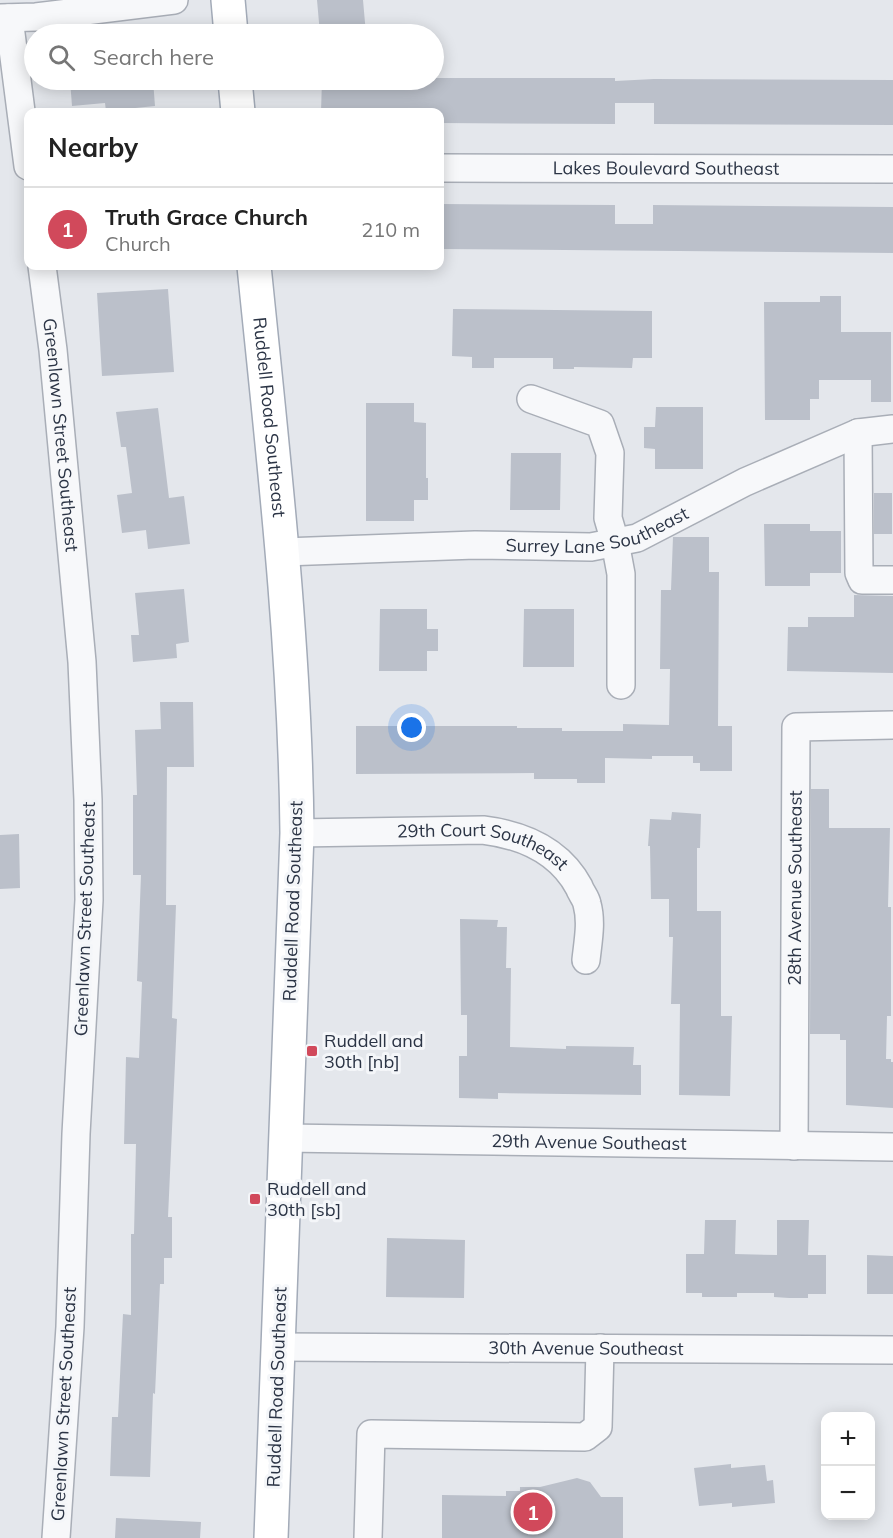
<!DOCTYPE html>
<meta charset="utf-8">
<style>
:root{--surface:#fff;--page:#f6f6f6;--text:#222;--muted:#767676;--line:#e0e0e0;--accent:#d1495b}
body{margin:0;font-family:Mulish,sans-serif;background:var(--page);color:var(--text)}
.controls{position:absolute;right:18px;bottom:18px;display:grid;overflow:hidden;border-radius:12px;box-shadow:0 3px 15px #0003}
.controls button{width:54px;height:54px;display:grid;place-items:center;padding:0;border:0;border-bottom:2px solid var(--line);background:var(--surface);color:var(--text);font:30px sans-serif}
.you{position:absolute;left:412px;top:728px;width:21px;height:21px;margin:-15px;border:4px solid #fff;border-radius:50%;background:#1a73e8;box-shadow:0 0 0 9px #1a73e833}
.badge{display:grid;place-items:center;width:39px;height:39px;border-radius:50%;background:var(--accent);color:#fff;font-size:20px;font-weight:700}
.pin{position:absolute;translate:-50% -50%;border:3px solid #fff;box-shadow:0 2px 6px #0006}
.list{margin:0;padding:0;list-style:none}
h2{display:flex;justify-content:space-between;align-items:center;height:78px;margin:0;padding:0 24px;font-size:26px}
h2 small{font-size:20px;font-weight:400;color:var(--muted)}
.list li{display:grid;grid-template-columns:39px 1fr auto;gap:18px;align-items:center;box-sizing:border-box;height:84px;padding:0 24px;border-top:2px solid var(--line)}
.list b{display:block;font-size:22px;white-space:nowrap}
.list p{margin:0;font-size:20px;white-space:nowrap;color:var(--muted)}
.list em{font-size:20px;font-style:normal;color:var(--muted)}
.icon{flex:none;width:33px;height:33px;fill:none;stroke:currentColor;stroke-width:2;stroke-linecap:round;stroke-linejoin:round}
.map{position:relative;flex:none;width:893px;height:1538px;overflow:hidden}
.search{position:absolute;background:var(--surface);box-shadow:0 3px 15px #0003;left:24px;top:24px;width:420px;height:66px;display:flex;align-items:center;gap:15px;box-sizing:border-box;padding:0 21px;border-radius:33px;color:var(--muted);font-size:22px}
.panel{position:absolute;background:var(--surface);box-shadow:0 3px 15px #0003;left:24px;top:108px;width:420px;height:162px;border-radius:12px}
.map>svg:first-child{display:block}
.building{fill:#bbc0ca}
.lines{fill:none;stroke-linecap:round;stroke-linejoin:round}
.minor-casing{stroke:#a9aeb7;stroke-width:30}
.major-casing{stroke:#a3abb8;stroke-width:36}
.minor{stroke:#f7f8fa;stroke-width:27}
.major{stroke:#fff;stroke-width:33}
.poi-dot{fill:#d1495b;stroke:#f4f6f9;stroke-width:2}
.labels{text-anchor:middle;stroke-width:6;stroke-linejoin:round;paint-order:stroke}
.street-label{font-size:18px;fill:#2b3445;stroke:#f4f6f9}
.poi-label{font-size:18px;fill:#2b3445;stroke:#f4f6f9;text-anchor:start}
</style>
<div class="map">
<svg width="893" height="1538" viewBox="0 0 893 1538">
<rect width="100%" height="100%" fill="#e4e7ec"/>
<!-- building -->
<path class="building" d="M 317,0 L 363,0 L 366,34 L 320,34 Z
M 434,78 L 615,78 L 615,81 L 654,79 L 893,80 L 893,125 L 654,124 L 654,103 L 615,103 L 615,124 L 440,123 L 440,112 L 321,112 L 322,80 L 434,80 Z
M 70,80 L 153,80 L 155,106 L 106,111 L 105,103 L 72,106 Z
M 440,204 L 615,205 L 615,224 L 653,224 L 653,205 L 893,207 L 893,253 L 440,249 Z
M 168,289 L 174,372 L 102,376 L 97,293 Z
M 820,296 L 841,296 L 841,332 L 891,332 L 891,402 L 871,402 L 871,380 L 819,380 L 819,399 L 810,399 L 810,420 L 765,420 L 764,302 L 820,302 Z
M 453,309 L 652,311 L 652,358 L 633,358 L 632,368 L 574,367 L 574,369 L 553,369 L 553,358 L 494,358 L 494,368 L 472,368 L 472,357 L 452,356 Z
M 366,403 L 414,403 L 414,422 L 426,423 L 426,478 L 428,478 L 428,500 L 414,500 L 414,521 L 366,521 Z
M 656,407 L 703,407 L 703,469 L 655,469 L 655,449 L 644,448 L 644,427 L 655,427 Z
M 158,408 L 169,498 L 184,496 L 190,544 L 148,549 L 146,530 L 122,533 L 117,495 L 132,493 L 126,447 L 121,447 L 116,412 Z
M 511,453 L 561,453 L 560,510 L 510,510 Z
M 874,493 L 892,493 L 892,534 L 874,534 Z
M 764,524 L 810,524 L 810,531 L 841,531 L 841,573 L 810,573 L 810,586 L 765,586 Z
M 673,537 L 709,537 L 709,572 L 719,572 L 718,726 L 732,726 L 732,771 L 700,771 L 700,763 L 693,763 L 693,756 L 652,756 L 652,759 L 605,758 L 605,783 L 577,783 L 577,779 L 534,779 L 534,773 L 356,774 L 356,726 L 517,726 L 517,728 L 562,728 L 562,731 L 623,731 L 623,724 L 669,725 L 670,669 L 660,669 L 661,590 L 671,590 Z
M 184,589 L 189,642 L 176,644 L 177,658 L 133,662 L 131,635 L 139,635 L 135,593 Z
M 854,595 L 893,596 L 893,673 L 787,671 L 788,627 L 808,627 L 808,617 L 854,617 Z
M 380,609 L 427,609 L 427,629 L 438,629 L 438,651 L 427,651 L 427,671 L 379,671 Z
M 524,609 L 574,609 L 574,667 L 523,667 Z
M 160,702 L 193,702 L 194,767 L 167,767 L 166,905 L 176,905 L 172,1018 L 177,1019 L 168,1217 L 172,1217 L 172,1258 L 164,1258 L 164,1284 L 160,1284 L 155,1394 L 153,1393 L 150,1477 L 110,1476 L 112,1417 L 118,1417 L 123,1314 L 131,1315 L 131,1234 L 134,1234 L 136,1144 L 124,1144 L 126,1057 L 139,1058 L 142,982 L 137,981 L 141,875 L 133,875 L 133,795 L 137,795 L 135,730 L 161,729 Z
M 811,789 L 829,789 L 829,828 L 890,828 L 888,907 L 891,907 L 891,1016 L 887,1016 L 886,1059 L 891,1059 L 891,1062 L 893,1062 L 893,1108 L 846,1105 L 846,1040 L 840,1040 L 840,1034 L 810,1034 Z
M 672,812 L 701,814 L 700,848 L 697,848 L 697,911 L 721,911 L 721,1016 L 732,1016 L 730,1096 L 679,1095 L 680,1004 L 671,1004 L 673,937 L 669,937 L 669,899 L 651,899 L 650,846 L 648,846 L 650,819 L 671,820 Z
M 19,834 L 20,888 L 0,889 L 0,835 Z
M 460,919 L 498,920 L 497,927 L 507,927 L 506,968 L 511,968 L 510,1047 L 566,1049 L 566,1046 L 634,1047 L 633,1065 L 641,1065 L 641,1095 L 498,1093 L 498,1099 L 459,1098 L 459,1056 L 467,1056 L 467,1015 L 461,1015 Z
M 705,1220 L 736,1220 L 735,1254 L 777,1255 L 777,1220 L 809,1220 L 808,1255 L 826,1255 L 826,1294 L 808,1294 L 808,1298 L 789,1298 L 774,1297 L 774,1293 L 737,1293 L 737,1297 L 702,1297 L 702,1293 L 686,1293 L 686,1254 L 704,1254 Z
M 387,1238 L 465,1240 L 464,1298 L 386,1297 Z
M 867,1255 L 893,1256 L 893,1294 L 867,1294 Z
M 731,1464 L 731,1468 L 765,1465 L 767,1481 L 773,1480 L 775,1503 L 732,1507 L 732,1503 L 699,1506 L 694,1468 Z
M 577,1478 L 590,1482 L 601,1497 L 623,1497 L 623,1538 L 442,1538 L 442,1495 L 506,1496 L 506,1491 L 520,1491 L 520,1487 L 540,1487 Z
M 116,1518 L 201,1522 L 200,1538 L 115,1538 Z"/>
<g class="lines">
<!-- minor casing -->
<g class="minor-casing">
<g id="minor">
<path d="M 0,18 L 36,17 L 174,0"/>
<path d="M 9,18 L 28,166"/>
<path id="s1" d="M 440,168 L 893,169"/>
<path id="s2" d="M 42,266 L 53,350 L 82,662 L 88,800 L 89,900 L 76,1134 L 70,1327 L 56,1538"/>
<path d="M 531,399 L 600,424 L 610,453 L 608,518 L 615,542 L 621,574 L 621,685"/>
<path d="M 858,433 L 859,573 L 862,580 L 893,580"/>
<path id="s3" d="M 284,552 L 475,545 L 591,547 L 637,538 L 745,482 L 858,433 L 893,429"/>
<path id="s4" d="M 297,833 L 483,830 C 523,835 559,850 579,887 C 581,893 586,898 587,904 C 592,922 588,941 586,960"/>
<path id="s5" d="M 285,1138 L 893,1147"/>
<path id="s6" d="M 794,1146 L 796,727 L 893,725"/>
<path id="s7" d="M 278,1347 L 893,1350"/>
<path d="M 368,1538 L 371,1434 L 585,1437 L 598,1427 L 600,1348"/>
</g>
</g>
<!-- major casing -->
<g class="major-casing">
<g id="major">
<path d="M 228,0 L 231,34"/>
<path d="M 235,80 L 238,112"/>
<path id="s8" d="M 254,266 C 273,454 295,643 297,833 L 271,1538"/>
</g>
</g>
<!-- minor -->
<use href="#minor" class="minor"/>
<!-- major -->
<use href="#major" class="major"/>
</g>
<!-- markers -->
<g class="poi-dot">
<rect x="306" y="1045" width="12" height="12" rx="3"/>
<rect x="249" y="1193" width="12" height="12" rx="3"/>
</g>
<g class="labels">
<!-- street labels -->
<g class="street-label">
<text dy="6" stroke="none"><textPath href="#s1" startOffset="226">Lakes Boulevard Southeast</textPath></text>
<text dy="6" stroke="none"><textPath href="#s8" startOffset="152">Ruddell Road Southeast</textPath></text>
<text dy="6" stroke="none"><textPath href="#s2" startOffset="170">Greenlawn Street Southeast</textPath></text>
<text dy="6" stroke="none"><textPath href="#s3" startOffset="316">Surrey Lane Southeast</textPath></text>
<text dy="6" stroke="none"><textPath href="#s4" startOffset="189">29th Court Southeast</textPath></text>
<text dy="6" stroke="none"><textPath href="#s6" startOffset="258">28th Avenue Southeast</textPath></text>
<text transform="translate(293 901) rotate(-88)" y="6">Ruddell Road Southeast</text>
<text transform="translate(85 919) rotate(-88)" y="6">Greenlawn Street Southeast</text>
<text dy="6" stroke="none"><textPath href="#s5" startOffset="304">29th Avenue Southeast</textPath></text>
<text dy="6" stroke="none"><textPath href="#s7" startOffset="308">30th Avenue Southeast</textPath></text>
<text transform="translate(277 1387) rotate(-88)" y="6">Ruddell Road Southeast</text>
<text transform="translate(64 1404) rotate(-87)" y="6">Greenlawn Street Southeast</text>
</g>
<!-- poi labels -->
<g class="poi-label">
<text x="324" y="1047">Ruddell and<tspan x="324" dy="21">30th [nb]</tspan></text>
<text x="267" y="1195">Ruddell and<tspan x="267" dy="21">30th [sb]</tspan></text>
</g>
</g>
</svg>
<div class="controls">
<button>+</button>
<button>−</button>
</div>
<div class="you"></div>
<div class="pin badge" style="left:533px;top:1512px">1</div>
<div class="search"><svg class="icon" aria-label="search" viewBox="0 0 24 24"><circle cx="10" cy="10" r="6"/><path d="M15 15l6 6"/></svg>Search here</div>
<section class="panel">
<h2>Nearby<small></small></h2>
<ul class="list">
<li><span class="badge">1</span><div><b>Truth Grace Church</b><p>Church</p></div><em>210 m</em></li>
</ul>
</section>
</div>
